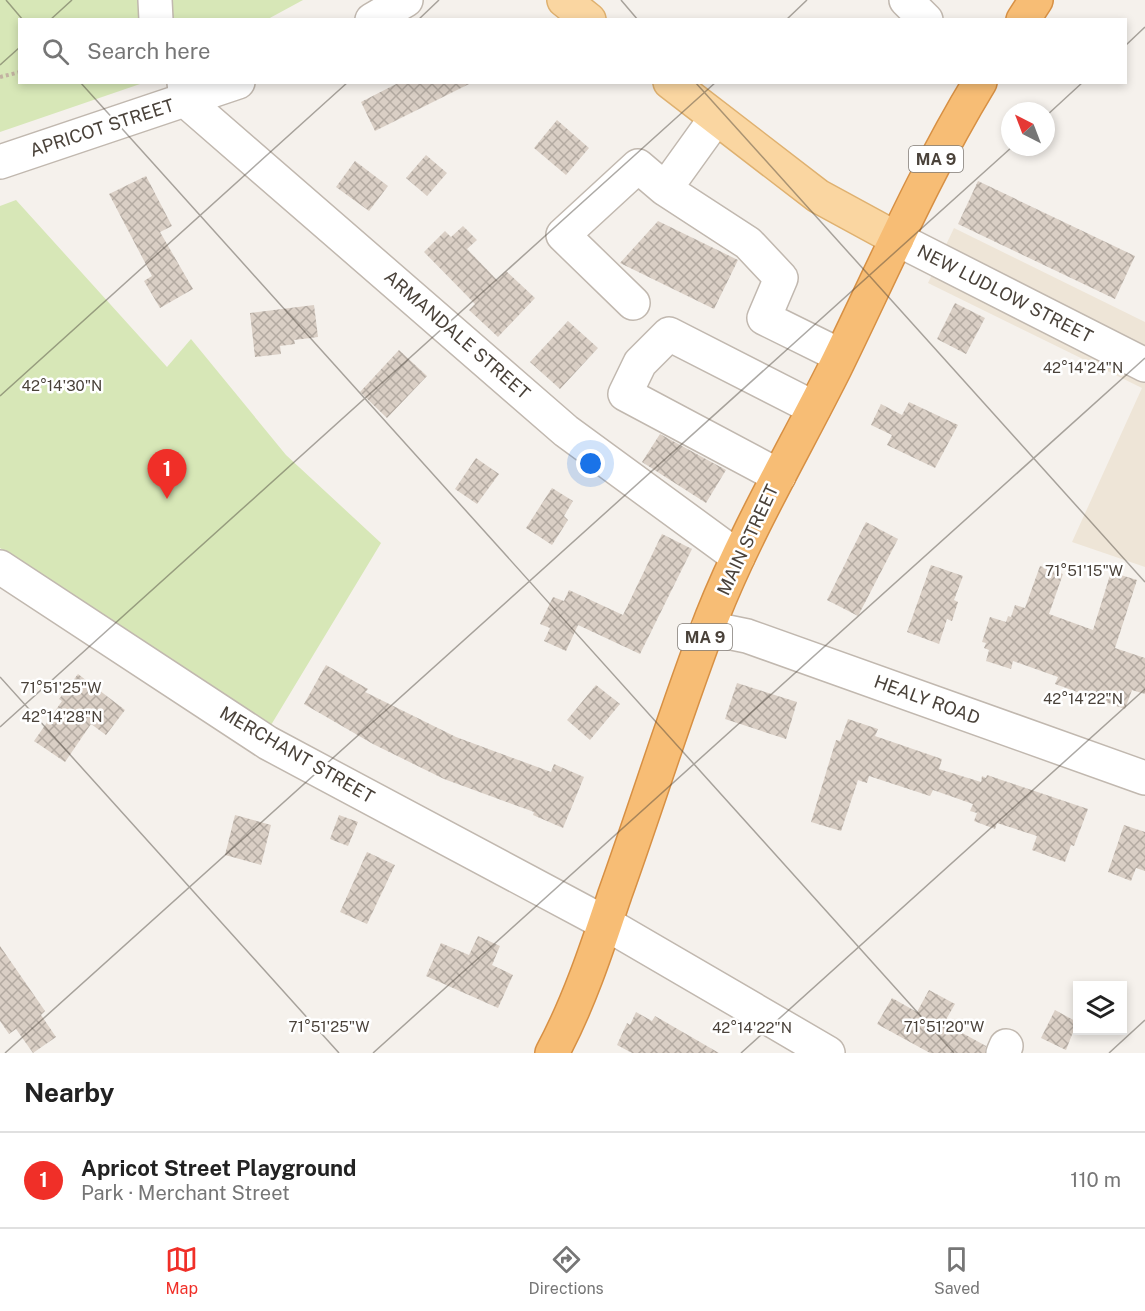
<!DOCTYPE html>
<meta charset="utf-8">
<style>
:root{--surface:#fff;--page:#f2f2f2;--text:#222;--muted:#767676;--line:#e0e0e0;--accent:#f02f28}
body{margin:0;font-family:"Public Sans",sans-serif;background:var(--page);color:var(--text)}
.controls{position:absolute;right:18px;bottom:18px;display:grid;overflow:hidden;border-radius:0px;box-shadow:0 3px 9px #0003}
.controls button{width:54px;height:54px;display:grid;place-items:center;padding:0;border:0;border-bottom:2px solid var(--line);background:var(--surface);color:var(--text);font:30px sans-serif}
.compass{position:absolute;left:1001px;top:102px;width:54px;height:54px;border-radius:50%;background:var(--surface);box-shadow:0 3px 9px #0003;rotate:318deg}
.you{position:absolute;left:591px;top:464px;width:21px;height:21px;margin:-15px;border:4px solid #fff;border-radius:50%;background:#1a73e8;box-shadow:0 0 0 9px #1a73e833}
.badge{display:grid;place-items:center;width:39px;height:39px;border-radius:50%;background:var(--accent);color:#fff;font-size:20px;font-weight:700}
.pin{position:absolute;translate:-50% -50px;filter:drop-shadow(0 2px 3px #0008)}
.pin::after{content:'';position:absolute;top:32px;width:21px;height:18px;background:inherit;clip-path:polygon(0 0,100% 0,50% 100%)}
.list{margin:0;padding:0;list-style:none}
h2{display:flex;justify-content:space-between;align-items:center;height:78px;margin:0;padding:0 24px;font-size:26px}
h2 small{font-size:20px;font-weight:400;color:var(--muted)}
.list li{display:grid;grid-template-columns:39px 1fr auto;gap:18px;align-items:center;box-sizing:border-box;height:96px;padding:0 24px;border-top:2px solid var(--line)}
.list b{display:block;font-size:22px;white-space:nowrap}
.list p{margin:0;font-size:20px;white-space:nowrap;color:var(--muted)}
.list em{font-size:20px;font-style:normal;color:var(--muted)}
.icon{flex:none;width:33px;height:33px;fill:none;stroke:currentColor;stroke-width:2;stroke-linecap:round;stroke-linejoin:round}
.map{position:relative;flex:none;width:1145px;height:1053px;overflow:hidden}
.search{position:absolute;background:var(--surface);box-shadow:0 3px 9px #0003;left:18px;right:18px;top:18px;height:66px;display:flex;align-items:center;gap:15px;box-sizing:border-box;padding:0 21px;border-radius:0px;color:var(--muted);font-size:22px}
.sheet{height:174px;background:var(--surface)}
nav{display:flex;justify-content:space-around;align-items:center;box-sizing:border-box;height:84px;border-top:2px solid var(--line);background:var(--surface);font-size:16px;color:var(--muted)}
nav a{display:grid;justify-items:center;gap:3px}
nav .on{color:var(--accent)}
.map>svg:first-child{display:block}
.education{fill:#eee5d7}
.park{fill:#d7e7b7}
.building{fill:url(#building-cross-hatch)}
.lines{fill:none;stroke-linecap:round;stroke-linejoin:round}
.minor-casing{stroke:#c1b8af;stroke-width:36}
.major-casing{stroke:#dfb170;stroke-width:36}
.highway-casing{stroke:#d79044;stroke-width:36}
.path{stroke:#c2b2a1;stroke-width:4;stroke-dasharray:3 3;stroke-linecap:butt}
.minor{stroke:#fff;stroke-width:33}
.major{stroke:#fad6a1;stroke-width:33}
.highway{stroke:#f7bd75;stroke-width:33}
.ticks{fill:none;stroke:#4a423a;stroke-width:1.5;stroke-opacity:0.45}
.labels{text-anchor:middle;stroke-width:5;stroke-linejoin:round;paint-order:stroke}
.shield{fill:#fff;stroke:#807b75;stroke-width:1.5}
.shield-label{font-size:16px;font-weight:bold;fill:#4a423a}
.street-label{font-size:18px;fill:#4a423a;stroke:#fff}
.ticks-label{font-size:15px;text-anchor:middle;fill:#4a423a;stroke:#fff;stroke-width:5;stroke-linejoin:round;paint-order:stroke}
</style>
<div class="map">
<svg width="1145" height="1053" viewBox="0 0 1145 1053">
<defs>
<pattern id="building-cross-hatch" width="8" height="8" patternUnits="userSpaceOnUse" patternTransform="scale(1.5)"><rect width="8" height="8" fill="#dacfc5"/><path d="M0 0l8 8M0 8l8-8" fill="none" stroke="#b3aaa1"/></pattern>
</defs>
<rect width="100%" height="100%" fill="#f5f1ec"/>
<!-- education -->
<path class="education" d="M 954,228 L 1145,322 L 1145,567 L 1072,542 L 1142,388 L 928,283 Z"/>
<!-- park -->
<path class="park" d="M 0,0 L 303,0 L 268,19 L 20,20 L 20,82 L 143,83 L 0,132 Z
M 16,200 L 167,367 L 191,339 L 286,455 L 381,543 L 268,730 L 0,548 L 0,206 Z"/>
<!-- building -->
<path class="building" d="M 400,82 L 473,82 L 375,131 L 361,102 Z
M 557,120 L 589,148 L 566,175 L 534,148 Z
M 426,155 L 447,173 L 427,196 L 406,178 Z
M 355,161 L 388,186 L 369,211 L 336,187 Z
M 146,176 L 172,226 L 160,232 L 193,289 L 160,308 L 144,281 L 152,276 L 109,194 Z
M 978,181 L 1135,256 L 1115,299 L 958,224 Z
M 658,221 L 738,260 L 714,309 L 620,263 Z
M 463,226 L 477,240 L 467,249 L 497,280 L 506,271 L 535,298 L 498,337 L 469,310 L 475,304 L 424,252 L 445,231 L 451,237 Z
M 955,303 L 985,318 L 966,354 L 937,339 Z
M 314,305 L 318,337 L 294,340 L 295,344 L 280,346 L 281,354 L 255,357 L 250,313 Z
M 568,321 L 598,348 L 560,389 L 530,362 Z
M 399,350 L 427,376 L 387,418 L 360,392 Z
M 909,402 L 958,425 L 935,468 L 887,445 L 892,435 L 871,425 L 881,404 L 902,415 Z
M 660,434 L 726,470 L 706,503 L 642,462 Z
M 476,458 L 499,474 L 477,504 L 455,489 Z
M 552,488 L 573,501 L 564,516 L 568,520 L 552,545 L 526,528 Z
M 866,522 L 898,539 L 858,616 L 827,600 Z
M 662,534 L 692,549 L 640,654 L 578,625 L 566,651 L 544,641 L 550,628 L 540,624 L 553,597 L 564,601 L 569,590 L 623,615 Z
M 931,565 L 963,576 L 954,600 L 958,602 L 952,621 L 947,619 L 939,644 L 907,632 Z
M 1040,566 L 1063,574 L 1049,614 L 1093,630 L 1111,572 L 1137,580 L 1115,648 L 1145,658 L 1145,694 L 1132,690 L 1125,709 L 1055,684 L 1058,677 L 1013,661 L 1011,669 L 986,661 L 989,650 L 984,648 L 986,643 L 982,642 L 990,617 L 1006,622 L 1008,616 L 1011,617 L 1015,605 L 1025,608 Z
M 326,665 L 368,689 L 365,692 L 456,737 L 551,772 L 554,764 L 584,777 L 563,828 L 533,815 L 534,812 L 444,779 L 373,744 L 304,704 Z
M 78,674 L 125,710 L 106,735 L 91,724 L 65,762 L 34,741 L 62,701 L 59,699 Z
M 737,683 L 797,702 L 786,739 L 725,719 Z
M 596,685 L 620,704 L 590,740 L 567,720 Z
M 848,719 L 878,729 L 875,736 L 942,759 L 939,769 L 981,782 L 982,776 L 986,778 L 987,775 L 1088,809 L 1074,846 L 1071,845 L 1065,862 L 1032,850 L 1037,836 L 997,823 L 995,829 L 974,821 L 977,813 L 970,811 L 973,804 L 933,790 L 930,796 L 869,776 L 867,783 L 858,780 L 841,831 L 811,822 L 836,740 L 840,741 Z
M 235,815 L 271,825 L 261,865 L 225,855 Z
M 339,815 L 358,822 L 348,846 L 330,839 Z
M 1124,825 L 1145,832 L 1145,871 L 1136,868 L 1131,881 L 1108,872 Z
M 367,852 L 395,865 L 367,924 L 340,912 Z
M 478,936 L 500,946 L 492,965 L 513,975 L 498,1008 L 426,976 L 441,943 L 469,955 Z
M 0,946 L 45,1011 L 41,1015 L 56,1037 L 33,1053 L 16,1029 L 9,1034 L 0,1021 Z
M 929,990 L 955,1004 L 944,1023 L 986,1046 L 985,1053 L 930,1053 L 877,1024 L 892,998 L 917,1012 Z
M 1055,1010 L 1077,1022 L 1066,1050 L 1041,1038 Z
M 636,1012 L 652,1021 L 655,1016 L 719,1053 L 632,1053 L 617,1045 L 627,1023 L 630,1025 Z"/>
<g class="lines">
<!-- minor casing -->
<g class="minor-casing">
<path id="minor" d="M 155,0 L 156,20
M 906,0 L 926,20
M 372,20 L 406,0
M 184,82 L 186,101 L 566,431 L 738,557
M 0,162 L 238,82
M 665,189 L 748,243 L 781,278 L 764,318 L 839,355
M 897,239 L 1145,365
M 633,303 L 563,235 L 638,166 L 665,189 L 716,118
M 779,476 L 625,394 L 640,363 L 669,334 L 814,408
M 0,567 L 268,743 L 605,923 L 828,1053
M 708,628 L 747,636 L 1145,778
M 1003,1053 L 1006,1046"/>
</g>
<!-- major casing -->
<g class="major-casing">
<path id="major" d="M 564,0 L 589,20
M 670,82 L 818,196 L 897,239"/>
</g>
<!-- highway casing -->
<g class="highway-casing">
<path id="highway" d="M 1023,20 L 1036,0
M 552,1053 C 579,1003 597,948 615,894 C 648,802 677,708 712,617 C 746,531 794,450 835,368 C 882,272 924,174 980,82"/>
</g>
<!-- path -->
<path class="path" d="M 0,77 L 20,72"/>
<!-- minor -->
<use href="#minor" class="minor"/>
<!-- major -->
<use href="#major" class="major"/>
<!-- highway -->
<use href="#highway" class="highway"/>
</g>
<!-- ticks -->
<path class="ticks" d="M 6,0 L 23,20M 621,0 L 638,20M 50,20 L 72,0M 418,20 L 439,0M 786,20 L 807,0M 1126,45 L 1145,27M 0,65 L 20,47M 80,82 L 954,1053M 695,82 L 1145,582M 1046,116 L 1083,82M 0,396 L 348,82M 0,677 L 339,1053M 0,727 L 716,82M 5,1053 L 1012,147M 373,1053 L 1145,358M 741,1053 L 1145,689M 1109,1053 L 1145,1020"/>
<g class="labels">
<!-- shield labels -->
<g class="shield">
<rect x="909" y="146" width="54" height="26" rx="4.5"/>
<rect x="678" y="624" width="54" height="26" rx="4.5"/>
</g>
<g class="shield-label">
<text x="936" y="165">MA 9</text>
<text x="705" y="643">MA 9</text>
</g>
<!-- street labels -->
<g class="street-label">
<text transform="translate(102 128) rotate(-18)" y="6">APRICOT STREET</text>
<text transform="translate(1005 294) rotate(27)" y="6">NEW LUDLOW STREET</text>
<text transform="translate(457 335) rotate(41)" y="6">ARMANDALE STREET</text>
<text transform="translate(748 540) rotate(-65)" y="6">MAIN STREET</text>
<text transform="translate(927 700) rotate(20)" y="6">HEALY ROAD</text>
<text transform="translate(297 755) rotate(30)" y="6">MERCHANT STREET</text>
</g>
</g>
<g class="ticks-label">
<text x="1083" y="373">42°14'24"N</text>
<text x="62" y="391">42°14'30"N</text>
<text x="1084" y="576">71°51'15"W</text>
<text x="61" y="693">71°51'25"W</text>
<text x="1083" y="704">42°14'22"N</text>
<text x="62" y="722">42°14'28"N</text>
<text x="329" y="1032">71°51'25"W</text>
<text x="944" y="1032">71°51'20"W</text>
<text x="752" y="1033">42°14'22"N</text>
</g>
</svg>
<div class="controls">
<button><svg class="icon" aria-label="layers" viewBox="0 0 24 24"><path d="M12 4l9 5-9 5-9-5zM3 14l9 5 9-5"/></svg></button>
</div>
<svg class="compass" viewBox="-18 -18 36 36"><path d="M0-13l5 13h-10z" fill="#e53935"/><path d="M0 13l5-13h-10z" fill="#767676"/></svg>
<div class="you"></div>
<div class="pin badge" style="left:167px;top:499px">1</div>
<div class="search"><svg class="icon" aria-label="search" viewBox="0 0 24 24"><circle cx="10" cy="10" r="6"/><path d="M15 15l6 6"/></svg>Search here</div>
</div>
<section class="sheet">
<h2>Nearby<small></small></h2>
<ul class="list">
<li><span class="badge">1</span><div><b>Apricot Street Playground</b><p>Park · Merchant Street</p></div><em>110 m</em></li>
</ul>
</section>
<nav>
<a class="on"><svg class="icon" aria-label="map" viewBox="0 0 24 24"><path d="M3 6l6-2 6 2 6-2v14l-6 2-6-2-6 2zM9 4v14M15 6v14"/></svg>Map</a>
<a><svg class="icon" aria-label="directions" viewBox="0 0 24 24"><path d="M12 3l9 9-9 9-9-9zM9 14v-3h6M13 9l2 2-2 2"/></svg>Directions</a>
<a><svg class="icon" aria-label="saved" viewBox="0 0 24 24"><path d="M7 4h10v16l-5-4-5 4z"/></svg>Saved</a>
</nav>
